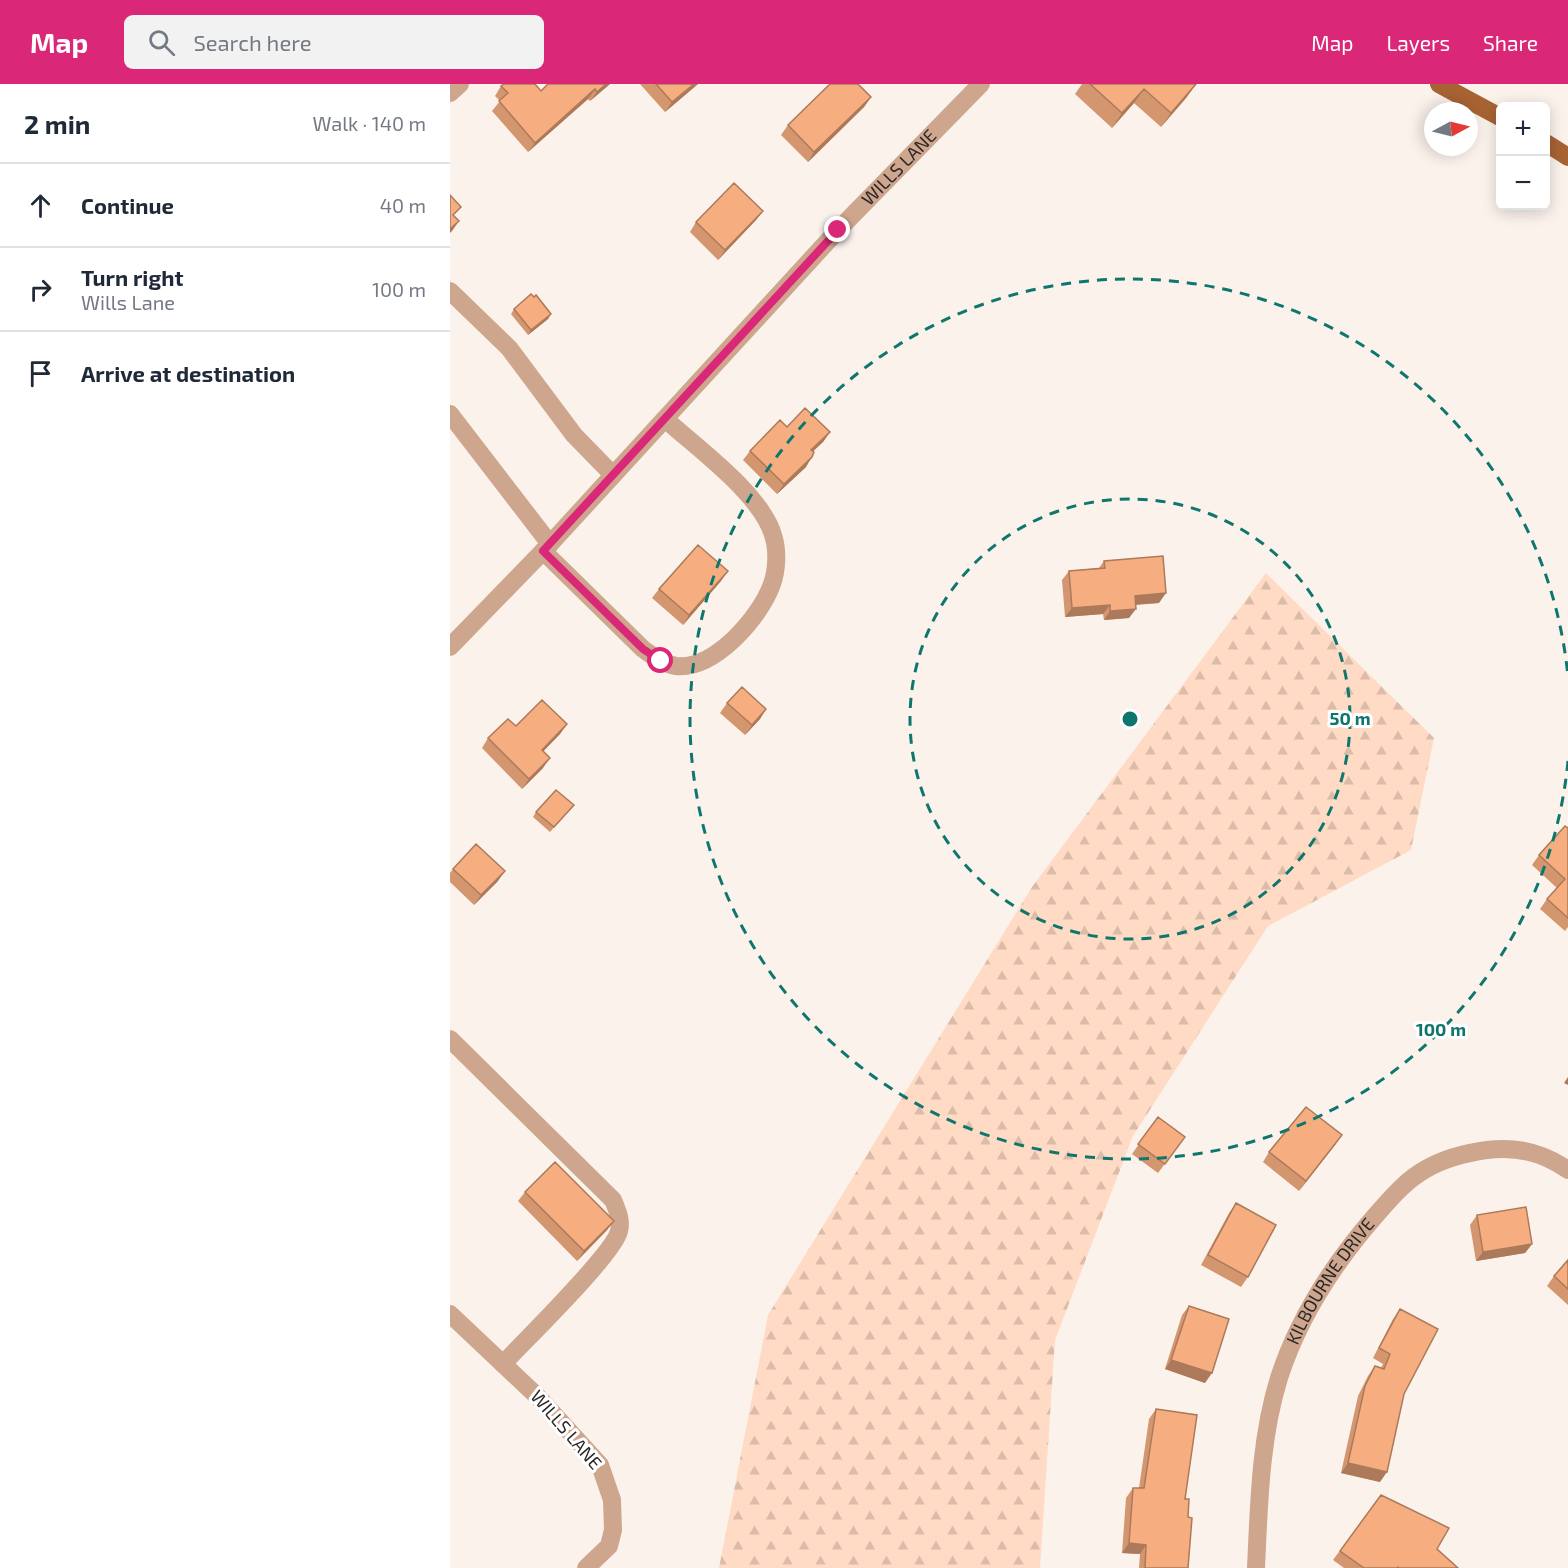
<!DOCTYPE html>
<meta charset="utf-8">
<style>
:root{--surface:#fff;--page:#f2f2f3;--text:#1f2937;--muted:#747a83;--line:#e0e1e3;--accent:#db2777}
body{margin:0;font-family:"Exo 2",sans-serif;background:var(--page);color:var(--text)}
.controls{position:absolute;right:18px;top:18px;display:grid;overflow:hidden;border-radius:9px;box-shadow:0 3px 15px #0003}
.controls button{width:54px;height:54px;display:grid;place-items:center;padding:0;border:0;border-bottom:2px solid var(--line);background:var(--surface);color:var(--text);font:30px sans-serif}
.compass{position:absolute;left:974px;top:18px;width:54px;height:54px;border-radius:50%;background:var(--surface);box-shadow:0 3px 15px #0003;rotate:83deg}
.stop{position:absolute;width:18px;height:18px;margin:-14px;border:4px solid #db2777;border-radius:50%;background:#fff}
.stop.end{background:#db2777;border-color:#fff;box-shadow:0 2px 6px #0008}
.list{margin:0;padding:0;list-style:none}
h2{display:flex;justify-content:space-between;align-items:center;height:78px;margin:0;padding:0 24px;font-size:26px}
h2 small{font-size:20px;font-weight:400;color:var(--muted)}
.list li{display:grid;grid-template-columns:39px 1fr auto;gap:18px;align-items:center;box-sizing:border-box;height:84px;padding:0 24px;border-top:2px solid var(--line)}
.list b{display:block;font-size:22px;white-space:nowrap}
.list p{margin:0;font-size:20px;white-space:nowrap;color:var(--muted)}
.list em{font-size:20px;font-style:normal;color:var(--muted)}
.icon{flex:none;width:33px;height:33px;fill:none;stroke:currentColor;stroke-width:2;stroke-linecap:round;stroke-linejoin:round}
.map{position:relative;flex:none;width:1118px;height:1484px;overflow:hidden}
header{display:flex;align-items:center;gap:36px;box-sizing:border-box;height:84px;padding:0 30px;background:var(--accent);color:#fff}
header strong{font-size:28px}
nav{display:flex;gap:33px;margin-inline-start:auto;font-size:21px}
.search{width:420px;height:54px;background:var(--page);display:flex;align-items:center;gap:15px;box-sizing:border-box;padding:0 21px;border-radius:9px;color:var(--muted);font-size:22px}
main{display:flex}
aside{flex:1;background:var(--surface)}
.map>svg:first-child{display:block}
.forest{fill:url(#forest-firs)}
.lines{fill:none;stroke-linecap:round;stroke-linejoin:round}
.lane{stroke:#cea68e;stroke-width:18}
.street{stroke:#cea68e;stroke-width:18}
.primary{stroke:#a86333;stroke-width:18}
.wall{fill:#d4966f}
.shaded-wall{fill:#ac7a5a}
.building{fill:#f6ae81;stroke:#ac7a5a;stroke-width:1.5}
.route{stroke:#db2777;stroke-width:8}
.ring{fill:none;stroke:#0f766e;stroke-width:3;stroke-dasharray:10 8}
.labels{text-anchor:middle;stroke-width:6;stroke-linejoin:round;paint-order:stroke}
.street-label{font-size:18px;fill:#2b2826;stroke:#fff}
.centre{fill:#0f766e;stroke:#fff;stroke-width:3}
.ring-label{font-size:18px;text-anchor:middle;font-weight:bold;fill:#0f766e;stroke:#fff;stroke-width:6;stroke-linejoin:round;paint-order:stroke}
</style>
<header>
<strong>Map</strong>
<div class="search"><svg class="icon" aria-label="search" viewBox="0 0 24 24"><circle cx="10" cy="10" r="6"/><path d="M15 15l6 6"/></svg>Search here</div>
<nav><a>Map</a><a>Layers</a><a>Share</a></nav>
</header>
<main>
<aside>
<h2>2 min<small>Walk · 140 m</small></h2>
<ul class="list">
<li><svg class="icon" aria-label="ahead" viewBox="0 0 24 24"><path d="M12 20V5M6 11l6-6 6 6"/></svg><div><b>Continue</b></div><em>40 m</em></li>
<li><svg class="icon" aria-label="right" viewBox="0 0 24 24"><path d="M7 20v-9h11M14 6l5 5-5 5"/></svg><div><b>Turn right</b><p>Wills Lane</p></div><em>100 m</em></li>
<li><svg class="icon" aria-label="arrive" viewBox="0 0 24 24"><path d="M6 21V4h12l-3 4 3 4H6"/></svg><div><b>Arrive at destination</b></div></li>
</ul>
</aside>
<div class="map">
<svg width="1118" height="1484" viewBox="0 0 1118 1484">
<defs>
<pattern id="forest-firs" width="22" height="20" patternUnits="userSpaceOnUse" patternTransform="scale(1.5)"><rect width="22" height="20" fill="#ffdbc5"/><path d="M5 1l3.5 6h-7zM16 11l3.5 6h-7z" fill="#dbbca9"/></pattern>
</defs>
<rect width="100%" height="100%" fill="#fbf2ec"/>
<!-- forest -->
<path class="forest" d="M 816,489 L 984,654 L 961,766 L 818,842 L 683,1052 L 605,1256 L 590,1484 L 269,1484 L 318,1231 L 582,803 Z"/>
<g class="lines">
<!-- lane -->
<path class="lane" d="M 0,207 L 59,264 L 124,351 L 163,391
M 0,330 L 100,460"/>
<!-- street -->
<g class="street">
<path d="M 0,9 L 10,0"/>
<path d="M 93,467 L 193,565 C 203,572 213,580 226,582 C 264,586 310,534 322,500 C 327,486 328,466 323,451 C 311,410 247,364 215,335"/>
<path id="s1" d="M 0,563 L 100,460 L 388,146 L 531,0"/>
<path d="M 0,955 L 163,1116 C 167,1126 172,1136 169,1147 C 164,1170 74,1257 53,1280"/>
<path d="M 0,1230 L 88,1313 L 150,1381 L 162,1416 L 163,1446 L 159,1462 L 136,1484"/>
<path id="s2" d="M 806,1484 C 809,1421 810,1355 829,1294 C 849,1232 884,1179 926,1131 C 941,1114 956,1096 976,1085 C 995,1074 1015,1069 1037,1066 C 1067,1062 1094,1069 1118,1086"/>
</g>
<!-- primary -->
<path class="primary" d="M 989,0 L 1050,33
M 1096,59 L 1118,73"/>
</g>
<!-- wall -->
<path class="wall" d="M 160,0 L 140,17 L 138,15 L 78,68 L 42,27 L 50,17 L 45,12 L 51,2 L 91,7 Z
M 190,0 L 248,0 L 215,28 Z
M 632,0 L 746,0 L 736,14 L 711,43 L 684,19 L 662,44 L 625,10 Z
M 421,13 L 414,23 L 358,78 L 331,51 L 338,41 Z
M 313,127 L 306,136 L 268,176 L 240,148 L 246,138 Z
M 64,225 L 101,230 L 98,235 L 78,251 L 61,230 Z
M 337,343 L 380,348 L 373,358 L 363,367 L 356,383 L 327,410 L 293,376 L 300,367 Z
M 654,477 L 709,519 L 686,521 L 679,534 L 654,536 L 653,530 L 615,533 L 612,496 L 619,487 L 649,484 Z
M 271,497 L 233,541 L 202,514 L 209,505 Z
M 277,619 L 316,625 L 310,635 L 295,651 L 270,629 Z
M 117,640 L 110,650 L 93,667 L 93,684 L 72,705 L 32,664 L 38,654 L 66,642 Z
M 124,721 L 100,748 L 83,733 L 86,728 Z
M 1118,744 L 1118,843 L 1115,847 L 1090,825 L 1097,815 L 1107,804 L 1082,781 L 1089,771 Z
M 3,785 L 48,797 L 24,821 L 0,798 L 0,789 Z
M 708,1033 L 735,1053 L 708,1089 L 682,1070 Z
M 885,1061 L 849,1107 L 813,1078 L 819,1068 Z
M 75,1108 L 164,1137 L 157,1146 L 127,1177 L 68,1117 Z
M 786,1119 L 798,1193 L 791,1203 L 751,1181 L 779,1129 Z
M 1027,1131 L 1082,1160 L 1075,1169 L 1026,1177 L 1020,1141 Z
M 1118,1176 L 1118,1221 L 1097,1202 L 1104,1192 Z
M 739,1222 L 755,1299 L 715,1285 L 732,1231 Z
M 950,1225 L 954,1310 L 930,1398 L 891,1389 L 908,1312 L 918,1292 L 925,1282 L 931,1284 L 933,1280 L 923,1274 L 943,1235 Z
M 706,1325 L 735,1415 L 738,1433 L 738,1484 L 689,1484 L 690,1470 L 672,1469 L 676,1414 L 683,1404 L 689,1404 L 699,1335 Z
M 931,1411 L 987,1465 L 1008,1484 L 894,1484 L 883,1476 Z"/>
<!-- shaded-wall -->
<path class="shaded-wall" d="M 156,0 L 160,0 L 140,17 L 147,8 Z
M 244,0 L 248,0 L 215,28 L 222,18 Z
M 746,0 L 736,14 L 711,43 L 721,29 Z
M 145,5 L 138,15 L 78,68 L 85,59 Z
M 694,5 L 684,19 L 662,44 L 672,29 Z
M 421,13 L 414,23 L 358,78 L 364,68 Z
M 313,127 L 306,136 L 268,176 L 275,166 Z
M 9,137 L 2,147 L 0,149 L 0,145 Z
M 101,230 L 98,235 L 78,251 L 81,246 Z
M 380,348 L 373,358 L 355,375 L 361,366 Z
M 362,373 L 356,383 L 327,410 L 334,400 Z
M 278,487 L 271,497 L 233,541 L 239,531 Z
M 716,509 L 709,519 L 678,521 L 685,512 Z
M 660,521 L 653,530 L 615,533 L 622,524 Z
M 686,525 L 679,534 L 654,536 L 660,527 Z
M 316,625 L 310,635 L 295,651 L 302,641 Z
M 117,640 L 110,650 L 85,676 L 92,666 Z
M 100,674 L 93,684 L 72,705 L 79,695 Z
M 55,787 L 48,797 L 24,821 L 31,811 Z
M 1118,993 L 1118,1001 L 1114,999 Z
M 892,1051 L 885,1061 L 849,1107 L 856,1097 Z
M 164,1137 L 157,1146 L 127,1177 L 134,1167 Z
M 1082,1160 L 1075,1169 L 1026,1177 L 1033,1168 Z
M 721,1276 L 762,1289 L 755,1299 L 715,1285 Z
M 898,1379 L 937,1388 L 930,1398 L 891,1389 Z
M 679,1459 L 696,1461 L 690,1470 L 672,1469 Z"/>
<!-- building -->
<path class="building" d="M 54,0 L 85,0 L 91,7 L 98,0 L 156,0 L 147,8 L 145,5 L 85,59 L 49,17 L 58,9 L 51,2 Z
M 206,0 L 244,0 L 222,18 Z
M 380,0 L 408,0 L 421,13 L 364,68 L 338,41 Z
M 640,0 L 746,0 L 721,29 L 694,5 L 672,29 Z
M 284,99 L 313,127 L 275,166 L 246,138 Z
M 0,111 L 11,123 L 3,131 L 9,137 L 0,145 Z
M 81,210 L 84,213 L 86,211 L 101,230 L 81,246 L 64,225 Z
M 355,324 L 380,348 L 361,366 L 364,368 L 362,373 L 334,400 L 300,367 L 330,336 L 337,343 Z
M 248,461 L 278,487 L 239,531 L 209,505 Z
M 713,472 L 716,509 L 685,512 L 686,525 L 660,527 L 660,521 L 622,524 L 619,487 L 655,484 L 654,477 Z
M 292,603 L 316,625 L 302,641 L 277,619 Z
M 92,616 L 117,640 L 92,666 L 100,674 L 79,695 L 38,654 L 58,635 L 66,642 Z
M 106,706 L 124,721 L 104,743 L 86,728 Z
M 1115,742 L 1118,744 L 1118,834 L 1097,815 L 1115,795 L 1089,771 Z
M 26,760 L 55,787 L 31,811 L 3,785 Z
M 856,1023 L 892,1051 L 856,1097 L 819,1068 Z
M 708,1033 L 735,1053 L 715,1080 L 688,1060 Z
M 105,1078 L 164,1137 L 134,1167 L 75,1108 Z
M 786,1119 L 826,1141 L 798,1193 L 758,1171 Z
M 1076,1123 L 1082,1160 L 1033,1168 L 1027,1131 Z
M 1118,1176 L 1118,1205 L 1104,1192 Z
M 739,1222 L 779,1235 L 762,1289 L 721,1276 Z
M 950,1225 L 988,1245 L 954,1310 L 937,1388 L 898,1379 L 915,1302 L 925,1282 L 934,1285 L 940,1270 L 929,1264 Z
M 706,1325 L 747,1331 L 735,1415 L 739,1415 L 738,1433 L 742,1434 L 738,1484 L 695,1484 L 696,1461 L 679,1459 L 683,1404 L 694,1404 Z
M 931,1411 L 999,1444 L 987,1465 L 1008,1484 L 949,1484 L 948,1483 L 947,1484 L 914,1484 L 890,1467 Z"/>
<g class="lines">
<!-- route -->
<path class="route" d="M 211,577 L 193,565 L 93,467 L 388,146"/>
</g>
<!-- distance rings -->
<g class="ring">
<circle cx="680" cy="635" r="220"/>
<path d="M1118 677A440 440 0 1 1 1118 593"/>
</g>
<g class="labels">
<!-- street labels -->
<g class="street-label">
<text dy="6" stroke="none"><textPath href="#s1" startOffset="657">WILLS LANE</textPath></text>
<text dy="6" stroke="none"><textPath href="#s2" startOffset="302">KILBOURNE DRIVE</textPath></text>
<text transform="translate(116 1346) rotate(49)" y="6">WILLS LANE</text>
</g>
</g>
<circle cx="680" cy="635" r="9" class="centre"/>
<g class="ring-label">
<text x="900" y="641">50 m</text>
<text x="991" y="952">100 m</text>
</g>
</svg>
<div class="controls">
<button>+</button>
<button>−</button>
</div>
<svg class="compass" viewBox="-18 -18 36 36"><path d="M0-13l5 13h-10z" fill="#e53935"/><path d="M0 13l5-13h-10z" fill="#747a83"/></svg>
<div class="stop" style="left:211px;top:577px"></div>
<div class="stop end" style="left:388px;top:146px"></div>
</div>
</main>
